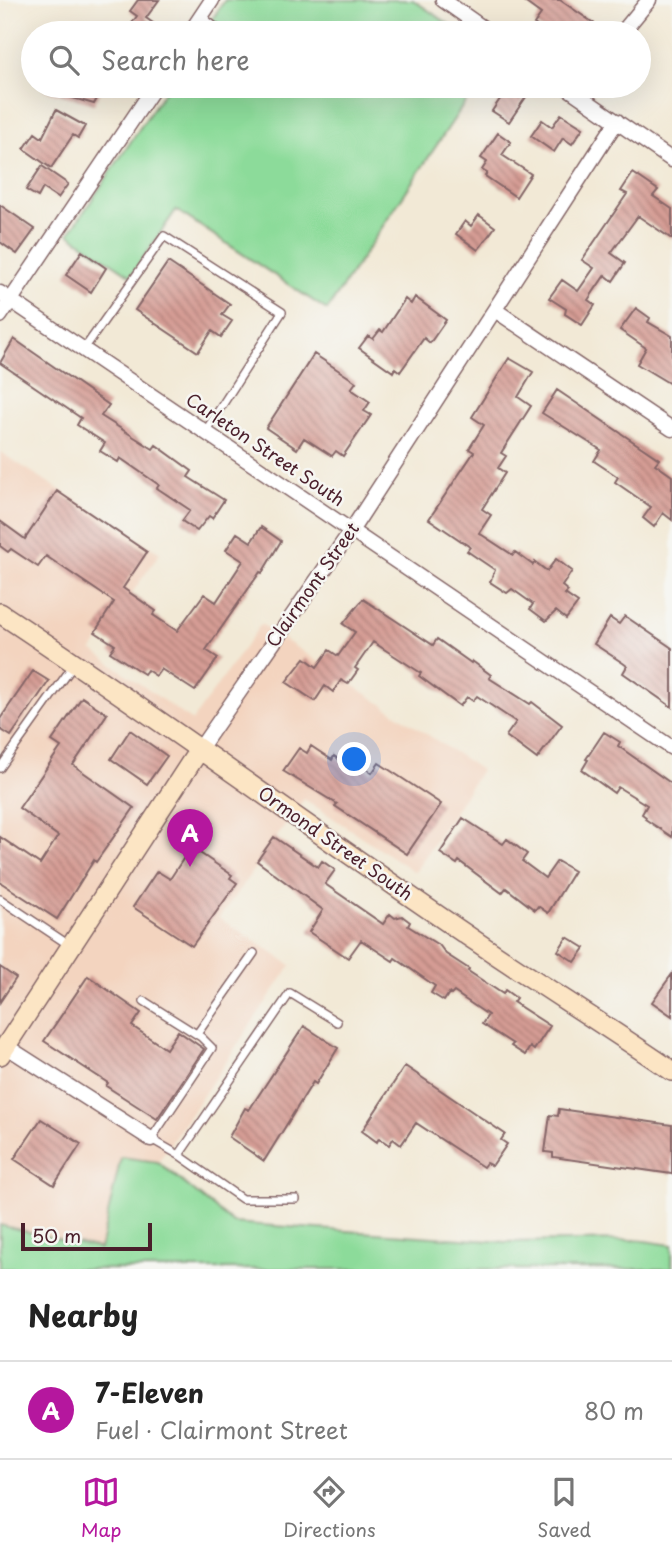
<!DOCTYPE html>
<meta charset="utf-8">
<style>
:root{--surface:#fff;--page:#f6f6f6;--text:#222;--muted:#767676;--line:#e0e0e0;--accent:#b5179e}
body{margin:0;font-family:"Playpen Sans",sans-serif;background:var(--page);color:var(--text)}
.scale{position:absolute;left:21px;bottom:18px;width:131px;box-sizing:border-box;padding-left:7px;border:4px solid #4a1f2b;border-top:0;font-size:19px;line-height:24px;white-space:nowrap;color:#4a1f2b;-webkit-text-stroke:5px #f6f6f2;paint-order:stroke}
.you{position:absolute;left:355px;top:760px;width:24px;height:24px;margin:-18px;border:5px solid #fff;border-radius:50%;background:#1a73e8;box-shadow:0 0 0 10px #1a73e833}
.badge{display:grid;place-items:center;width:46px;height:46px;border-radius:50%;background:var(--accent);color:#fff;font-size:23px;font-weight:700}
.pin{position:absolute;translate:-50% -58px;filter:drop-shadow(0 2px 4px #0008)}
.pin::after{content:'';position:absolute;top:37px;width:24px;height:21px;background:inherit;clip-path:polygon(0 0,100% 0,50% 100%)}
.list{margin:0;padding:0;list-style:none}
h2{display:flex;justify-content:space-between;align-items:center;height:91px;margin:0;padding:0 28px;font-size:30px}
h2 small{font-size:23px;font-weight:400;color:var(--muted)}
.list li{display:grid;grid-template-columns:46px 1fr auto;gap:21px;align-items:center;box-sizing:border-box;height:98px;padding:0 28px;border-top:2px solid var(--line)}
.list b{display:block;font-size:26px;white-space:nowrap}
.list p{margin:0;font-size:23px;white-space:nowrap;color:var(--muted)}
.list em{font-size:23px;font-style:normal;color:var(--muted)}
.icon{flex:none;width:38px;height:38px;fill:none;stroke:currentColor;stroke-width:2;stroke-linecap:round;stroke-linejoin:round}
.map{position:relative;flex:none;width:672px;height:1269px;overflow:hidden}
.search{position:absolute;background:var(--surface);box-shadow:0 7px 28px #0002;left:21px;right:21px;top:21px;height:77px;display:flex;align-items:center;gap:18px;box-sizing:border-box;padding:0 24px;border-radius:38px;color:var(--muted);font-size:26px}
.sheet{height:189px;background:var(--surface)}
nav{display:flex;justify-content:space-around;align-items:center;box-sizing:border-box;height:98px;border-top:2px solid var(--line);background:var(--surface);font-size:19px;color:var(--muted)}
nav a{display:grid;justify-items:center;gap:4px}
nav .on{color:var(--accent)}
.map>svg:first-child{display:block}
.built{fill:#f3d4bf}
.green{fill:#8cdb9a;stroke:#6b7d62;stroke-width:2}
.building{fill:url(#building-back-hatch)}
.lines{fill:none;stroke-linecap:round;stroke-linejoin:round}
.lane-casing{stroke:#856667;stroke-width:10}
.street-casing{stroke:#856667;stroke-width:17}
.secondary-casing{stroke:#856667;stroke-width:22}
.lane{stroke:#fff;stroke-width:7}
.street{stroke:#fff;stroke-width:14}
.secondary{stroke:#fce5c4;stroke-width:19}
.labels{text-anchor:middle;stroke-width:5;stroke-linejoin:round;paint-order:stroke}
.street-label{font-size:18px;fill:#4a1f2b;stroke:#f6f6f2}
</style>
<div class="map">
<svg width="672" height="1269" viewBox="0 0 672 1269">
<defs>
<pattern id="building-back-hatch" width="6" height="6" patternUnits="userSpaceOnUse" patternTransform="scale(1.75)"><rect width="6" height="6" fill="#d59c94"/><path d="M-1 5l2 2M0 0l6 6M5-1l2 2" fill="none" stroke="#af7f79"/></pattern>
</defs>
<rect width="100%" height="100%" fill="#f6f6f2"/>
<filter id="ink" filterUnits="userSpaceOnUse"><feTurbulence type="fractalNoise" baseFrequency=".0143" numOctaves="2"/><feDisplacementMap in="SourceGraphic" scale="14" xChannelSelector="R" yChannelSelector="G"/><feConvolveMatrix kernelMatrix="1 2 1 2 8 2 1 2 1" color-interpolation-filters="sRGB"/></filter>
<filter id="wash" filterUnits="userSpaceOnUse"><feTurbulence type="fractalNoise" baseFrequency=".00686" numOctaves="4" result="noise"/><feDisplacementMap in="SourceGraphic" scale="28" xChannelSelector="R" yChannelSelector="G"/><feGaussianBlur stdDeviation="1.57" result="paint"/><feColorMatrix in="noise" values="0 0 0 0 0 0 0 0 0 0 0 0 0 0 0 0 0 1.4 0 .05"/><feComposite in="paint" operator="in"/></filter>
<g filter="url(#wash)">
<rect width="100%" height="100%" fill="#f2e9d6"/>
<!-- built -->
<path class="built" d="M 0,452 L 160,553 L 92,650 L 192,721 L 261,624 L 481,770 L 415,872 L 304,799 L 219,918 L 291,965 L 158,1162 L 121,1157 L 100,1250 L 0,1225 Z"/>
<!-- green -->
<path class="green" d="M 225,0 L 413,0 L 462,33 L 203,33 Z
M 168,86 L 476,86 L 327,310 L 176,210 L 131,276 L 69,234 Z
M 121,1157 L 158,1162 L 233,1223 L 505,1242 L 638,1240 L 672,1245 L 672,1269 L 0,1269 L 0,1225 L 100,1249 Z"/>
<g id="blocks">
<!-- building -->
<path class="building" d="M 138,0 L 159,0 L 146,18 L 167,33 L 125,33 L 137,16 L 130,11 Z
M 522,0 L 560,0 L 595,24 L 589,33 L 548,33 L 534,24 L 541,14 Z
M 45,86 L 104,86 L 94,104 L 45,90 Z
M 509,86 L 526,97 L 509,122 L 492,111 Z
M 56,110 L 85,126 L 78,138 L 73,135 L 51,168 L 24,149 L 35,133 L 42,138 Z
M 561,114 L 583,128 L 572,144 L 563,138 L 554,152 L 531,136 L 542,120 L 552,127 Z
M 498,133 L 511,142 L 502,155 L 531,174 L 516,197 L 485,176 L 487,173 L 482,170 L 487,162 L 481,158 Z
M 42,166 L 68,184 L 58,198 L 43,188 L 38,197 L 26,190 Z
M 633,173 L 658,190 L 653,196 L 672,209 L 672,239 L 638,216 L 611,253 L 625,263 L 613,281 L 605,275 L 588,300 L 595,305 L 582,325 L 565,314 L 566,309 L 549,298 L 562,280 L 578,291 L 594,268 L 582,260 L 627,194 L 621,191 Z
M 0,205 L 35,229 L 17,254 L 0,242 Z
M 479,215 L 495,227 L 478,250 L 456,234 L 465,221 L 471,226 Z
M 82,251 L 106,268 L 91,292 L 66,275 Z
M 168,262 L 230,304 L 222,315 L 232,321 L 221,337 L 212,331 L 198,352 L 135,310 Z
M 415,297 L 446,320 L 430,343 L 424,338 L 400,372 L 395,368 L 393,372 L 359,348 L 368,336 L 373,339 L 380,330 L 383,332 L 405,299 L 411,304 Z
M 636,308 L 650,318 L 648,322 L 672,336 L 672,385 L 637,364 L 646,348 L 620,330 Z
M 14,339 L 109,405 L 101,416 L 153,449 L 156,445 L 192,471 L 188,477 L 224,500 L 212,518 L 209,516 L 197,531 L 182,521 L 190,510 L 157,488 L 159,485 L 120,458 L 118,462 L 100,451 L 105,443 L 77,425 L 81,418 L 0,363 Z
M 314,354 L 356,382 L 351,389 L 370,402 L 364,411 L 371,415 L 343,456 L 336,451 L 332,456 L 304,438 L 297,449 L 266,428 Z
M 509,358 L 533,372 L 518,397 L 531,406 L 501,453 L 506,456 L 498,468 L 505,473 L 482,509 L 491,515 L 479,533 L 513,555 L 515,552 L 533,565 L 535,562 L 547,571 L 556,559 L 572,571 L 562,586 L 568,591 L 565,594 L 578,603 L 566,619 L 556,611 L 546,621 L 530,609 L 533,604 L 512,589 L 507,593 L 490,582 L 495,570 L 467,551 L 470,547 L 429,519 L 474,452 L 469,449 L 484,425 L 472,417 Z
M 557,390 L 659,459 L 655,464 L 672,476 L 672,520 L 663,513 L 654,527 L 643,518 L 651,507 L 615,482 L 618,477 L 594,461 L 601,450 L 542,413 Z
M 57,491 L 147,552 L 123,588 L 156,611 L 153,615 L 177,631 L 204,594 L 216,602 L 243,561 L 226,550 L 237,533 L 251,542 L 261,527 L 281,541 L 262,573 L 260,572 L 206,650 L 218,658 L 195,691 L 161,669 L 156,676 L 147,670 L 144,674 L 110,652 L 115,645 L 95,632 L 114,602 L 46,556 L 38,567 L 11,549 L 8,552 L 0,546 L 0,521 L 25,539 Z
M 363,599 L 433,645 L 437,639 L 471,663 L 472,661 L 491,675 L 489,678 L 530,704 L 532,702 L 562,725 L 537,759 L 506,736 L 516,722 L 477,696 L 473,701 L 467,697 L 460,706 L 419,676 L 421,673 L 373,642 L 355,668 L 358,670 L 348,684 L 341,680 L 333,692 L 325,686 L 315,701 L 286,682 L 305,658 L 317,667 L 329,650 L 338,656 L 355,632 L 343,624 Z
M 625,616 L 672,648 L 672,707 L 623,673 L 627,666 L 623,663 L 594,644 L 610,618 L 619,624 Z
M 33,671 L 49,681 L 11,736 L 0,729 L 0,719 Z
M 82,697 L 107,714 L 73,765 L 134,808 L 96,862 L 94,860 L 57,919 L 0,882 L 0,837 L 40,864 L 58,836 L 19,808 L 61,747 L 52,741 Z
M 130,730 L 167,756 L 147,784 L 111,759 Z
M 604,732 L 620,742 L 618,746 L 672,784 L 672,837 L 645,819 L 646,817 L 642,814 L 647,805 L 618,787 L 614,793 L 582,770 L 588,760 L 586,759 Z
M 311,746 L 332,760 L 334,756 L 358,772 L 362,766 L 372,773 L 379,763 L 441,804 L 407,854 L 335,806 L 337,804 L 283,771 L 299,748 L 307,753 Z
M 192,817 L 206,826 L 193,845 L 179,836 Z
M 463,818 L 503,844 L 507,839 L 527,854 L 522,861 L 545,878 L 557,861 L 574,871 L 548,913 L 538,906 L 535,910 L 506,888 L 502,893 L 459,861 L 457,864 L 440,853 Z
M 274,837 L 318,867 L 322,861 L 335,870 L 325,884 L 383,924 L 390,914 L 395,918 L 402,916 L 410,922 L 408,926 L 440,946 L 446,954 L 469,969 L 468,971 L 503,994 L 505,990 L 516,998 L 513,1002 L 550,1026 L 534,1050 L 530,1047 L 525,1055 L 511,1046 L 513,1044 L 482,1024 L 488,1015 L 454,992 L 451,995 L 449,993 L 444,1001 L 431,993 L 435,986 L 395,958 L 393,961 L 361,940 L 348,958 L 309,932 L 323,910 L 257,861 Z
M 191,847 L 232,875 L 230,878 L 237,883 L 192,946 L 133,907 L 157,871 L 170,879 Z
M 567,937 L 585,948 L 575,962 L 558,951 Z
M 0,967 L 16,978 L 0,1002 Z
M 672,974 L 672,1016 L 652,1002 Z
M 88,976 L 141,1013 L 132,1026 L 166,1049 L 178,1031 L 204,1049 L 157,1119 L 106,1086 L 108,1083 L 44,1041 Z
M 304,1026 L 338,1048 L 316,1084 L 313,1082 L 264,1161 L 229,1137 L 245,1108 L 249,1110 Z
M 405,1066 L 505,1134 L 501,1140 L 507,1144 L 492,1166 L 486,1163 L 483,1167 L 416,1123 L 401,1145 L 393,1139 L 389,1145 L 379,1138 L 377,1142 L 362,1131 Z
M 559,1109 L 672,1125 L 672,1174 L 553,1157 L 553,1153 L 545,1152 L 550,1115 L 558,1116 Z
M 41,1119 L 81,1144 L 54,1185 L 14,1159 Z"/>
</g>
</g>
<g filter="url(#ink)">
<use href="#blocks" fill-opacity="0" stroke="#856667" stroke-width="2"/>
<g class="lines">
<!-- lane casing -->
<g class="lane-casing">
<path id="lane" d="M 201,16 L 223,33
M 273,86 L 287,89 L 289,86
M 84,349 L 164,236 L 282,312 L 205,432
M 0,768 L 75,663
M 0,899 L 69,945
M 144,1001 L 201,1037 L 212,1048 L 151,1139 L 179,1155 L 242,1199 L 296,1199
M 197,1034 L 254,953
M 179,1155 L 290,993 L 337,1022"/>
</g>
<!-- street casing -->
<g class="street-casing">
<path id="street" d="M 443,0 L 490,33
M 190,33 L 212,0
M 622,33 L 649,0
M 565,86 L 672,160
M 0,293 L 672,748
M 495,310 L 672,429
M 0,316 L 155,86
M 199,750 L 351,531 L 617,121
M 4,1045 L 151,1139"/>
</g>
<!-- secondary casing -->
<g class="secondary-casing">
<path id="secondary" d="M 0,613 C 161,719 317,834 477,942 C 542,986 608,1027 672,1071
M 0,1055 L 199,750"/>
</g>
<!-- lane -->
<use href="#lane" class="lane"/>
<!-- street -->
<use href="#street" class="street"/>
<!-- secondary -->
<use href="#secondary" class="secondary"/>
</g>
</g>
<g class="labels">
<!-- street labels -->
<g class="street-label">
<text transform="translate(265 450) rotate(34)" y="6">Carleton Street South</text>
<text transform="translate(313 585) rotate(-55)" y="6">Clairmont Street</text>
<text transform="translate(335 844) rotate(35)" y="6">Ormond Street South</text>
</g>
</g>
</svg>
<div class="scale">50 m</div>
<div class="you"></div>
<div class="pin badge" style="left:190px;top:867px">A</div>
<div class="search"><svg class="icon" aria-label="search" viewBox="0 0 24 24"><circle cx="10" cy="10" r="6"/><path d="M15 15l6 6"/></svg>Search here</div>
</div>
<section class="sheet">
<h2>Nearby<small></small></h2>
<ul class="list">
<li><span class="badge">A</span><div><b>7-Eleven</b><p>Fuel · Clairmont Street</p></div><em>80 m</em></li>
</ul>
</section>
<nav>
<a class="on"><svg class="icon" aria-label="map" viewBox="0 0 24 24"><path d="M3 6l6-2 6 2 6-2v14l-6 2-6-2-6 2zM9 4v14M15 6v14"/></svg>Map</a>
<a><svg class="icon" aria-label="directions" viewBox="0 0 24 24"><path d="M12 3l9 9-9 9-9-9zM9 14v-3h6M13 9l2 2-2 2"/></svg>Directions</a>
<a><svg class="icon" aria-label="saved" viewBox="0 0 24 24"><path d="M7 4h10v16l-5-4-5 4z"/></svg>Saved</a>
</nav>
